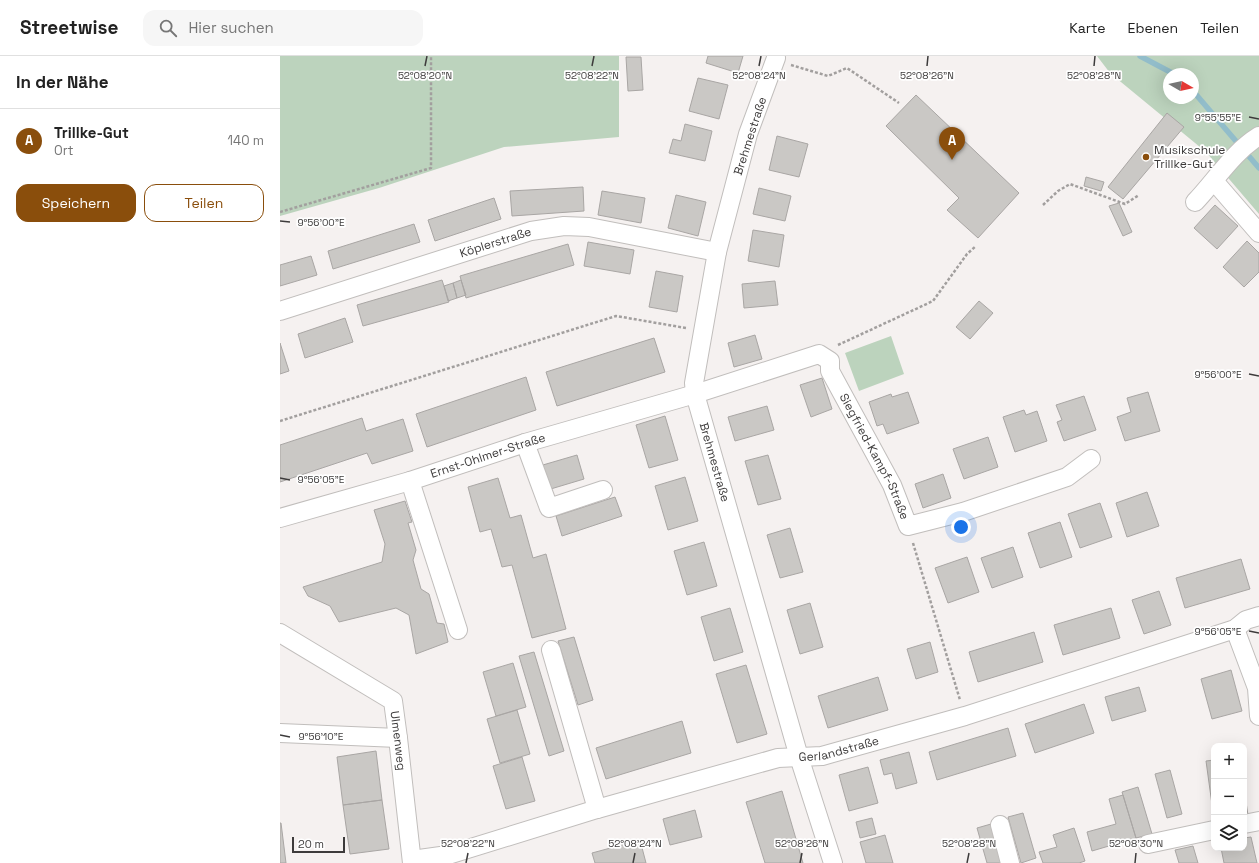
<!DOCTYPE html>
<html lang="de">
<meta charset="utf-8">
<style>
:root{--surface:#fff;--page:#f6f6f6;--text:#222;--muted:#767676;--line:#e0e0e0;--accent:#8a4e0c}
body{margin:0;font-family:"Space Grotesk",sans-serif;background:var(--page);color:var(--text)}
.controls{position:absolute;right:12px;bottom:12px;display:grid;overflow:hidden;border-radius:8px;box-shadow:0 4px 16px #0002}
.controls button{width:36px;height:36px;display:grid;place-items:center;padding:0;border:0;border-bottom:1px solid var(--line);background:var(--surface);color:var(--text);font:20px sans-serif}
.compass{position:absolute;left:883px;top:12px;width:36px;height:36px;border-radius:50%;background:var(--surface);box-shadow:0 4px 16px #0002;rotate:99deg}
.scale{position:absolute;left:12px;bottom:10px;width:53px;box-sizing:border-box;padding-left:4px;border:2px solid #3d3b3b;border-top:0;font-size:11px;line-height:14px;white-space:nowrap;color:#3d3b3b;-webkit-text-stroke:3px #fff;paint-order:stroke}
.you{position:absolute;left:681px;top:471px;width:14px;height:14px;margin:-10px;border:3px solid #fff;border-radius:50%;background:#1a73e8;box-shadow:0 0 0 6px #1a73e833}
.badge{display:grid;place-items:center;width:26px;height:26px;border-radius:50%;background:var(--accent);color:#fff;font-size:13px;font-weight:700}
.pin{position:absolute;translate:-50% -33px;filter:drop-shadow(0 1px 2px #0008)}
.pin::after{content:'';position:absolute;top:21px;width:14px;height:12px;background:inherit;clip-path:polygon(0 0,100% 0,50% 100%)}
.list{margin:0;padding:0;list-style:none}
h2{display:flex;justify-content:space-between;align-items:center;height:52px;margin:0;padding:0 16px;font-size:17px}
h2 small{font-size:13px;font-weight:400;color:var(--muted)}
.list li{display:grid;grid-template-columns:26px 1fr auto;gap:12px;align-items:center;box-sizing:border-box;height:64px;padding:0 16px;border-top:1px solid var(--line)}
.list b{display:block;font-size:15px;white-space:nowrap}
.list p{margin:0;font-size:13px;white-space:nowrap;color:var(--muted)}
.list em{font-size:13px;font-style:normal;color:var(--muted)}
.actions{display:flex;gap:8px;padding:12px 16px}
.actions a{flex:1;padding:9px 0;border:1px solid var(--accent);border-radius:12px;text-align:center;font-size:14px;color:var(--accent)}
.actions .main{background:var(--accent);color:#fff}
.icon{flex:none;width:22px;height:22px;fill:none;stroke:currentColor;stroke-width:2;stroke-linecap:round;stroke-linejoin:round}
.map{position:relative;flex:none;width:979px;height:807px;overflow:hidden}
header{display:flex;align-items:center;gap:24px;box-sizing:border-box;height:56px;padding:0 20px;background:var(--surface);border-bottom:1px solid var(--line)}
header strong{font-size:19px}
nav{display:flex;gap:22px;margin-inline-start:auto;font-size:14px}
.search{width:280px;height:36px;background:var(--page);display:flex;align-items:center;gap:10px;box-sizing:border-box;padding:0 14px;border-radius:12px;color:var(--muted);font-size:15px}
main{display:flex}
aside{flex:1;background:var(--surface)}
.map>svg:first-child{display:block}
.green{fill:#bcd3bd;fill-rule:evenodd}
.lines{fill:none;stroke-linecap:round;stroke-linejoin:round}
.stream{stroke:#92bdca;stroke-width:5.5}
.building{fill:#cac8c5;stroke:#a9a6a4}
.minor-casing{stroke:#c1bebc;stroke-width:20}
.path{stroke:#a29f9e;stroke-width:2.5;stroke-dasharray:3 2;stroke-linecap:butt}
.minor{stroke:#fff;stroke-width:18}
.ticks{fill:none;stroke:#3d3b3b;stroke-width:1.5}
.poi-dot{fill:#8a4e0c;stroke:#fff;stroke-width:1.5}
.labels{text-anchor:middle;stroke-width:3.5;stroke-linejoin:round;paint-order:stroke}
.street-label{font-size:12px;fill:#3d3b3b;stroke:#fff}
.poi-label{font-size:12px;fill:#3d3b3b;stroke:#fff;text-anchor:start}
.ticks-label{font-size:10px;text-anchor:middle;fill:#3d3b3b;stroke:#fff;stroke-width:3.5;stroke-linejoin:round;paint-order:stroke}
</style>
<header>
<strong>Streetwise</strong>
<div class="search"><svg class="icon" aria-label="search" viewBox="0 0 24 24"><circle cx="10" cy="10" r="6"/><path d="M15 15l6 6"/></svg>Hier suchen</div>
<nav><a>Karte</a><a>Ebenen</a><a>Teilen</a></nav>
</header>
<main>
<aside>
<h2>In der Nähe<small></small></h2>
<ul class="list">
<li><span class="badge">A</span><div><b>Trillke-Gut</b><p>Ort</p></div><em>140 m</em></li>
</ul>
<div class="actions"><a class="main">Speichern</a><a>Teilen</a></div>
</aside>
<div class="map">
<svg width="979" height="807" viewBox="0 0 979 807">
<rect width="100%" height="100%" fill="#f5f1f0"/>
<!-- green -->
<path class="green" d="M 0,0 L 339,0 L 339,81 L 224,91 L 99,132 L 0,160 Z
M 817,0 L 979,0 L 979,158 L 926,96 L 830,17 ZM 889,18 L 913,18 L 913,42 L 889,42 Z
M 611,280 L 624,318 L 579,335 L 565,297 Z"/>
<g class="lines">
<!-- stream -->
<path class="stream" d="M 860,0 L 894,18
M 913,35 L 979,112"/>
</g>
<!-- building -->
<path class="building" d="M 428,0 L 463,0 L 458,17 L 426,7 Z
M 346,1 L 361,1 L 363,34 L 348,35 Z
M 418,22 L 448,29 L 439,63 L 409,55 Z
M 636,39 L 739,137 L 698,182 L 667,154 L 679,142 L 606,70 Z
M 887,57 L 904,71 L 843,143 L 828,131 Z
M 405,68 L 432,75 L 425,105 L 389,97 L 393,83 L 401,85 Z
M 497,80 L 528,88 L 519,121 L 489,114 Z
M 806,121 L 824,126 L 821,135 L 804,130 Z
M 303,131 L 304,155 L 232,160 L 230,135 Z
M 479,132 L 511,140 L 505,165 L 473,158 Z
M 322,135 L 365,142 L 361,167 L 318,159 Z
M 396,139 L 426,146 L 418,180 L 388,172 Z
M 214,142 L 221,163 L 155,185 L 148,164 Z
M 839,147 L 852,176 L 843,180 L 829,150 Z
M 935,149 L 958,170 L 937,193 L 914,172 Z
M 134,168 L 140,186 L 53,213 L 48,195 Z
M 473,174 L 504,179 L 499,211 L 468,205 Z
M 967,185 L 979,197 L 979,216 L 964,231 L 943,211 Z
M 308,186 L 354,194 L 350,218 L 304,210 Z
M 288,188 L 294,209 L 186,242 L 180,220 Z
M 31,200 L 37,219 L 0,230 L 0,209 Z
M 376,215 L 403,220 L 397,256 L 369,251 Z
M 162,224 L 169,246 L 83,270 L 77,249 Z
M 181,224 L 186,239 L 177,242 L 173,227 Z
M 495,225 L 498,249 L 464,252 L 462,228 Z
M 173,227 L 177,242 L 168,245 L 164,230 Z
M 699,245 L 713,257 L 690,283 L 676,271 Z
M 65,262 L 73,286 L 25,302 L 18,278 Z
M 475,279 L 482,303 L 454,311 L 448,287 Z
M 374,282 L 385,316 L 277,350 L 266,316 Z
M 0,287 L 9,315 L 0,318 Z
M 246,321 L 256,354 L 147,391 L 136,358 Z
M 542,322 L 552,353 L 531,361 L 520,329 Z
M 628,336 L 639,367 L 607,378 L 603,368 L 597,370 L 589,346 L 611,338 L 612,341 Z
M 868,336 L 880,375 L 845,385 L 837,361 L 851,356 L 847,342 Z
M 804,340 L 816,374 L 784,385 L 777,366 L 782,364 L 776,349 Z
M 487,350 L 494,374 L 455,385 L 448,361 Z
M 744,354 L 746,359 L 757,355 L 767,385 L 735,396 L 723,361 Z
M 385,360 L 398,404 L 369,412 L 356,369 Z
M 82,362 L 86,375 L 123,363 L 133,395 L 92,408 L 87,397 L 0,426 L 0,389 Z
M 708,381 L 718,411 L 684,423 L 673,393 Z
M 297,399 L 304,423 L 264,435 L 256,411 Z
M 488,399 L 501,443 L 478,449 L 465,405 Z
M 663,418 L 671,442 L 643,452 L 635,428 Z
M 405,421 L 418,465 L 388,474 L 375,430 Z
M 218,422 L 230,462 L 241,459 L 253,502 L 266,498 L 286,573 L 252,582 L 232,509 L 222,511 L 211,473 L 200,476 L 188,431 Z
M 867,436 L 879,470 L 847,481 L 836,447 Z
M 335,441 L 342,460 L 282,480 L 276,460 Z
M 125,445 L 132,466 L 128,467 L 136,494 L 133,504 L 141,533 L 149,538 L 157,567 L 164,568 L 168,586 L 136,598 L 129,559 L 116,552 L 59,566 L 50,550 L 28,540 L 23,531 L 102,506 L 105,488 L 94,454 Z
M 820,447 L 832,481 L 800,492 L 788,458 Z
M 780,466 L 792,501 L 760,512 L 748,477 Z
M 510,472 L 523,516 L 500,522 L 487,479 Z
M 424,486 L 437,530 L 407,539 L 394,495 Z
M 733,491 L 743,521 L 712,532 L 701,502 Z
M 687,501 L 699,536 L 668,547 L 655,512 Z
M 961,503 L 970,533 L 905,552 L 896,522 Z
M 879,535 L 891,569 L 864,578 L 852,544 Z
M 530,547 L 543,591 L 520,598 L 507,554 Z
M 450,552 L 463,596 L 434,605 L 421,561 Z
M 831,552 L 840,582 L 783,599 L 774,569 Z
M 754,576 L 763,606 L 698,626 L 689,596 Z
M 294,581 L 313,644 L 298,649 L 278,585 Z
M 650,586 L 658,616 L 636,623 L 627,593 Z
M 254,596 L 284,695 L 269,700 L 239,600 Z
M 233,607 L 246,651 L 216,660 L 203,616 Z
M 466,609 L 487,678 L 457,687 L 436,618 Z
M 951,614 L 962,655 L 932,663 L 921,623 Z
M 598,621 L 608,654 L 548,672 L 538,640 Z
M 859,631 L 866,655 L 832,665 L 825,641 Z
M 804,648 L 814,677 L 755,697 L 745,668 Z
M 237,654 L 250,698 L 220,707 L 207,663 Z
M 402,665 L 411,697 L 326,723 L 316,692 Z
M 728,672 L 736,700 L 657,724 L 649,696 Z
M 96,695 L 102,744 L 63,749 L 57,701 Z
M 629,696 L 637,727 L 616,733 L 612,717 L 604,719 L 600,704 Z
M 242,701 L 255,745 L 226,753 L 213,710 Z
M 934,704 L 934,763 L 926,705 Z
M 588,711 L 598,747 L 569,755 L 559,719 Z
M 890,714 L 902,758 L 887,762 L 875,718 Z
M 858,731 L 872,778 L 856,782 L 842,736 Z
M 964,733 L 968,759 L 964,759 Z
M 502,735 L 523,807 L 485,807 L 466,746 Z
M 843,739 L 856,782 L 812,795 L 807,776 L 836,768 L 829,743 Z
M 102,744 L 109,793 L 70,798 L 63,749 Z
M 415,754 L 422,781 L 390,789 L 383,763 Z
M 743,757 L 756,802 L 741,807 L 728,761 Z
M 592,762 L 596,778 L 580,782 L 576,766 Z
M 0,767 L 1,767 L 6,807 L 0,807 Z
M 711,768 L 723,807 L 707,807 L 697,772 Z
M 794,772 L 805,805 L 799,807 L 763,807 L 759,796 L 777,791 L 773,779 Z
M 605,779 L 613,807 L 586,807 L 580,786 Z
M 971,781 L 977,807 L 944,807 L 941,792 L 964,792 L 964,782 Z
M 360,784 L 366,807 L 315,807 L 312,797 Z
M 913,790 L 918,807 L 899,807 L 895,794 Z"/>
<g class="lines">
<!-- minor casing -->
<g class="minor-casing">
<g id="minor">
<path id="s1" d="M 496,2 L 468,78 L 437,196 L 414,327 L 415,338 L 519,701 L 553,807"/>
<path d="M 934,125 L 979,177"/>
<path d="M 915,146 C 936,124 953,96 979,80"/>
<path id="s2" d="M 0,255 L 251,175 L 284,170 L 309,171 L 437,196"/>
<path d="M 245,387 L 269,452 L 323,434"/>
<path d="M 130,425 L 178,574"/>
<path id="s3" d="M 0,462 L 130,425 L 245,387 L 415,338 L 539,298 L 550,305 L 550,315 L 612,429 L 628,470 L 683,456 L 787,421 L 811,403"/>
<path d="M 955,573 L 977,632 L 979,660"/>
<path id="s4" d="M 0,577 L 113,645 L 118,682 L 132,807"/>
<path d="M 271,594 L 317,753"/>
<path d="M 0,677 L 118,682"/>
<path d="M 964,768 L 979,765"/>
<path d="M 720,769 L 730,807"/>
<path d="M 868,788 L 934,774"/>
<path id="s5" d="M 132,804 L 168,799 L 317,753 L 498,702 L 542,700 L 685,660 L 955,573 L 966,564 L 979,560"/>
</g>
</g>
<!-- path -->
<path class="path" d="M 511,9 L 548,20 L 567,12 L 619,47
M 763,149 L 778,135 L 790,128 L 845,148 L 859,139
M 0,156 L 151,112 L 151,0
M 558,289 L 653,245 L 687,198 L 696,190
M 0,365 L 336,260 L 406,272
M 633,487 L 680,644"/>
<!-- minor -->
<use href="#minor" class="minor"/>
</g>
<!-- ticks -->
<path class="ticks" d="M 145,10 L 147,0M 312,10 L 314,0M 479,10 L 481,0M 647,10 L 648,0M 814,10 L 815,0M 969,61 L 979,63M 0,165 L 10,166M 969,318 L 979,320M 0,422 L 10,424M 969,575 L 979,577M 0,679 L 10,681M 186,807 L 188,797M 353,807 L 355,797M 520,807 L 522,797M 687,807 L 689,797M 855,807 L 856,797"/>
<!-- markers -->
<circle class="poi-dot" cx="866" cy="101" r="4"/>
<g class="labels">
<!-- street labels -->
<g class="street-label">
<text transform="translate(470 80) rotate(-72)" y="4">Brehmestraße</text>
<text dy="4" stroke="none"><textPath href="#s2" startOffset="226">Köplerstraße</textPath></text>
<text dy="4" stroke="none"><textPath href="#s3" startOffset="217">Ernst-Ohlmer-Straße</textPath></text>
<text dy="4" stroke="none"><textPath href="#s3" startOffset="683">Siegfried-Kampf-Straße</textPath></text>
<text dy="4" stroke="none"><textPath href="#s1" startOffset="418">Brehmestraße</textPath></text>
<text dy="4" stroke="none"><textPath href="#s4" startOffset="172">Ulmenweg</textPath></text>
<text dy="4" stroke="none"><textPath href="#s5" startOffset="442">Gerlandstraße</textPath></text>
</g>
<!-- poi labels -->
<g class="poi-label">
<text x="874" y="98">Musikschule<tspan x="874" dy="14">Trillke-Gut</tspan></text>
</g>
</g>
<g class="ticks-label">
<text x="814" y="23">52°08'28"N</text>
<text x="145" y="23">52°08'20"N</text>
<text x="312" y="23">52°08'22"N</text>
<text x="479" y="23">52°08'24"N</text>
<text x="647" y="23">52°08'26"N</text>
<text x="938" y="65">9°55'55"E</text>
<text x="41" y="170">9°56'00"E</text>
<text x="938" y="322">9°56'00"E</text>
<text x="41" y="427">9°56'05"E</text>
<text x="938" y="579">9°56'05"E</text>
<text x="41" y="684">9°56'10"E</text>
<text x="188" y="791">52°08'22"N</text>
<text x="355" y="791">52°08'24"N</text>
<text x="522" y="791">52°08'26"N</text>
<text x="689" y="791">52°08'28"N</text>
<text x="856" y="791">52°08'30"N</text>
</g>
</svg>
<div class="controls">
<button>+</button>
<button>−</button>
<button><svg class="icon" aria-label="layers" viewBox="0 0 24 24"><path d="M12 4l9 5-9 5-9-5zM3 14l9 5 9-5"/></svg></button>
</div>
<svg class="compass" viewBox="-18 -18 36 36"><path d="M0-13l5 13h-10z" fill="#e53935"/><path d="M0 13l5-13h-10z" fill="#767676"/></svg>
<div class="scale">20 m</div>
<div class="you"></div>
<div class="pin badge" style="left:672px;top:104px">A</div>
</div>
</main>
